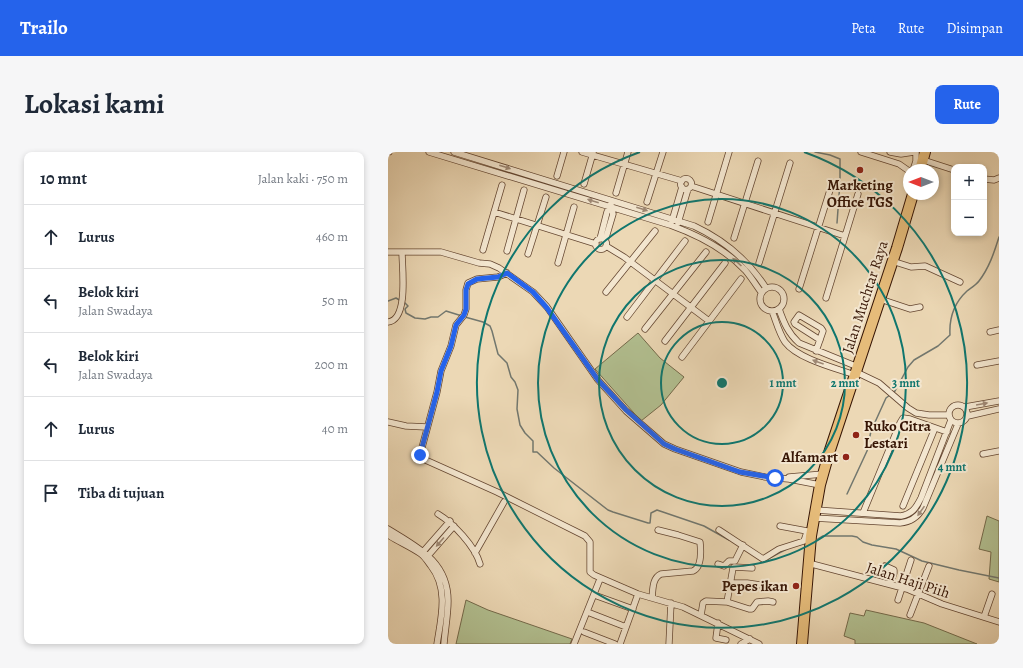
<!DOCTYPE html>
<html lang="id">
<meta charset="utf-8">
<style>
:root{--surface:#fff;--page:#f6f6f7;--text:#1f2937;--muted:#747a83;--line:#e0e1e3;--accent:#2563eb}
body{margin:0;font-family:Alegreya,serif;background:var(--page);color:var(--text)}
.controls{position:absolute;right:12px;top:12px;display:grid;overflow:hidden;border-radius:8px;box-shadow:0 2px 6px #0003}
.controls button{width:36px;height:36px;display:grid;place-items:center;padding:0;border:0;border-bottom:1px solid var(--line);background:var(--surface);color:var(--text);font:20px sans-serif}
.compass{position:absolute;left:515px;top:12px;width:36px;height:36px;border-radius:50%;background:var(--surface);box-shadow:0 2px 6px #0003;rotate:270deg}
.stop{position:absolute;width:12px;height:12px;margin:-9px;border:3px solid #2563eb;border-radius:50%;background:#fff}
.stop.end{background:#2563eb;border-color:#fff;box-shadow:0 1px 4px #0008}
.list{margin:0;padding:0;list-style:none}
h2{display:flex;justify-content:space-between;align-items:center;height:52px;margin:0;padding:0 16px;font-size:17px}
h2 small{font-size:13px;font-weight:400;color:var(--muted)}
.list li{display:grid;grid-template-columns:26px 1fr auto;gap:12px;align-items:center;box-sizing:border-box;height:64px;padding:0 16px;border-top:1px solid var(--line)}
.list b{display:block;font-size:15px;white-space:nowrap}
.list p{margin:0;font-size:13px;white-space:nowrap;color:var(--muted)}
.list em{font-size:13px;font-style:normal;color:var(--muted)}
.icon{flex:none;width:22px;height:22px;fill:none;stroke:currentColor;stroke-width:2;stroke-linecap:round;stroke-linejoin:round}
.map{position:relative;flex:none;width:611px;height:492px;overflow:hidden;border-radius:8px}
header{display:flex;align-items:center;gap:24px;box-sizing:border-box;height:56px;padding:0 20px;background:var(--accent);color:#fff}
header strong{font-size:19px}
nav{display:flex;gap:22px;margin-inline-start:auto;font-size:14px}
.intro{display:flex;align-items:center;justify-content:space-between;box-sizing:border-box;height:96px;padding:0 24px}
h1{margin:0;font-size:28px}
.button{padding:10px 18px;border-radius:8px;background:var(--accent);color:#fff;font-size:14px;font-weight:700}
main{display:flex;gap:24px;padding:0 24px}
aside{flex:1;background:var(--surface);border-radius:8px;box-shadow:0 2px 6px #0003}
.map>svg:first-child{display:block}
.green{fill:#b2c091;stroke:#746a4b}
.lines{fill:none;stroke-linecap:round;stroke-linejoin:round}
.stream{stroke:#72776e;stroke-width:1.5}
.street-casing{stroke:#644631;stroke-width:7}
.highway-casing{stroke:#361505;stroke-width:12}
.street{stroke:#f3e6cf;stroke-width:5.5}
.highway{stroke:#e6bc7a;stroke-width:10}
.oneway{fill:#9e8874}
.route{stroke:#2563eb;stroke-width:5}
.ring{fill:none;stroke:#0f766e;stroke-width:2}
.poi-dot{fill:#8f2418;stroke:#f3e6cf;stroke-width:1.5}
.labels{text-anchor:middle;stroke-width:4;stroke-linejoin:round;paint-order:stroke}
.poi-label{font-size:15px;font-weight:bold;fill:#361505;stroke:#f3e6cf;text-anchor:end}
.street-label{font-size:15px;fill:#361505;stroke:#f3e6cf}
.centre{fill:#0f766e;stroke:#f3e6cf;stroke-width:2}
.ring-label{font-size:12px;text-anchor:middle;font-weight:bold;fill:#0f766e;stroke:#f3e6cf;stroke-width:4;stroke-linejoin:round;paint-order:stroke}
</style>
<header>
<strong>Trailo</strong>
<nav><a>Peta</a><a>Rute</a><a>Disimpan</a></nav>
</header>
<div class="intro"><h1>Lokasi kami</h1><a class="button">Rute</a></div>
<main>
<aside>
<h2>10 mnt<small>Jalan kaki · 750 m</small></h2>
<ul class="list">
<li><svg class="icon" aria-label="ahead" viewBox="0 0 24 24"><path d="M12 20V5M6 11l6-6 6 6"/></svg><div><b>Lurus</b></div><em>460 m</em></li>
<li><svg class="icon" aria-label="left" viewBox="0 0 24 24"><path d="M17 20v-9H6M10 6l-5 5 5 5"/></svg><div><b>Belok kiri</b><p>Jalan Swadaya</p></div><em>50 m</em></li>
<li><svg class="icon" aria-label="left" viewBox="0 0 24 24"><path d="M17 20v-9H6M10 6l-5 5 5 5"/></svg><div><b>Belok kiri</b><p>Jalan Swadaya</p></div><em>200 m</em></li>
<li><svg class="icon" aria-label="ahead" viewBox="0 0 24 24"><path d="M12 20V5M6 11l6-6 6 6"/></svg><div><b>Lurus</b></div><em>40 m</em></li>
<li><svg class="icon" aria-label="arrive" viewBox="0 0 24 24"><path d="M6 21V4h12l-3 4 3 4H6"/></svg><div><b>Tiba di tujuan</b></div></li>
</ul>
</aside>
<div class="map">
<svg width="611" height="492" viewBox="0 0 611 492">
<rect width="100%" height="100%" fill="#ecd8b5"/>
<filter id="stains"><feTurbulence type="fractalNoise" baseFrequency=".005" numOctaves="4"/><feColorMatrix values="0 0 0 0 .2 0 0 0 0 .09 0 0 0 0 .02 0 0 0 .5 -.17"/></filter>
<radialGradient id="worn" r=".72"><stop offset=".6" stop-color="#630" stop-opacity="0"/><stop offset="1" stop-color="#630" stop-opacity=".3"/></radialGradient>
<!-- green -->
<path class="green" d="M 250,181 L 272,206 L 296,225 L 273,253 L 253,269 L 207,217 Z
M 599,364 L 611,369 L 611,430 L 601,427 L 603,400 L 591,397 Z
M 78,448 L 100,458 L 184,487 L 182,492 L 68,492 Z
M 478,458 L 536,471 L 589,492 L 467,492 L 467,488 L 456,484 L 462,461 L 476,464 Z"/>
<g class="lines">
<!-- stream -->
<path class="stream" d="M 427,0 L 442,3 L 452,7 L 452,30 L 449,71
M 0,149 L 8,146 L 13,149
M 16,150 L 20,154 L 17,157 L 18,161 L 27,166 L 37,167 L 43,165 L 50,165 L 58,159 L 74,164
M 77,165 L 95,170 L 102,174 L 104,179 L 110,202 L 119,211 L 123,225 L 127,230 L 130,238 L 129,257 L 132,273 L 137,281 L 145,289 L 145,300 L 149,300 L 166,316 L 220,358 L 225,360 L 260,371 L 262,371 L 263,361 L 269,358 L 316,374 L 341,388
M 505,241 L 507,239 L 520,215 L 526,208 L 550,194 L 562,183 C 561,166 566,151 579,139 C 583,136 588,133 591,129 C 601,116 606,101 611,85
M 459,342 L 479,299 L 483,279 L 498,246 L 502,243
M 430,387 L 435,384 L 464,384 L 469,385 L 475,390 L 484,393 L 508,397 L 534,409 L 571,418 L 611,426
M 376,409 L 391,401 L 399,397"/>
<!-- street casing -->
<g class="street-casing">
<path id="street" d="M 0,0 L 1,0
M 41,0 L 282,73 C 310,83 336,96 357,118 C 363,125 368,133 373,140
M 66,0 L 306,74 C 336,88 360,108 378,136
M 194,0 L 294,29
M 473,0 L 511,12 L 521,19
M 502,0 L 513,2 L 526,0
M 535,8 L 566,18
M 525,18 L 528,9 L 528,0
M 169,24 L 176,0
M292.5 32a5.5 5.5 0 1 1 11 0a5.5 5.5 0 1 1-11 0Z
M 596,27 L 606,28 L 611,26
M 196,32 L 205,1
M 303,34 L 457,84
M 228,41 L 240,0
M 259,50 L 275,0
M 106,60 L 208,92
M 284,69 L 294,35
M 320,70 L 341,0
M 290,71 L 300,37
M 346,86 L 370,9
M207.5 92a5.5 5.5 0 1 1 11 0a5.5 5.5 0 1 1-11 0Z
M 212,87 L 219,60 L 223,52
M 217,89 L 225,62 L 223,55
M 218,94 L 236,105 L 321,169
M 95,98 L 114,33
M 119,99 L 136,38
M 0,100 L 53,100 L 91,111 L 102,112 L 111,116 L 145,140 L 159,155 L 210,228 L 238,259 L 276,292 L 287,297 L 353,320 L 377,325 L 401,327 L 432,333
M 140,102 L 158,45
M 504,109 L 523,115 L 537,114 L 572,130
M 170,111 L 186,55
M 371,111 L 402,11
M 119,121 L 110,125 L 89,127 L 80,131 L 78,138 L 78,157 L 76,163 L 68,173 L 63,194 L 53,219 L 49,240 L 32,303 L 33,306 L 109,340 L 197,384 L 202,390 L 202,420 L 206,423 L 250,442 L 295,455 L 371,492
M372 147a12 12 0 1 1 24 0a12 12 0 1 1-24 0Z
M 411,137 L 442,38
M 218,140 L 267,79
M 438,146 L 470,42
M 492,147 L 522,157 L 532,155
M 391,157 C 396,171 400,181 411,191 L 470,215
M 384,159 C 388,169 391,181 397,190 C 410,207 447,216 467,223
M 239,165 L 297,89
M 0,170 C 21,168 14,115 14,100
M 257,177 L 318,100
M 602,180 L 611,178
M 277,189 L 337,111
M 428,199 L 435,179 L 433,176 L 411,163 L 406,170 L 407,172 L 432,188
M 294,205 L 353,127
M 589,213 L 611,209
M 468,220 L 491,231 L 520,256 L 528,261 L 541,263 L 561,263
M561 262a9 9 0 1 1 18 0a9 9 0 1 1-18 0Z
M 577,255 L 611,249
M 580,264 L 611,257
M 0,270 L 18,274 L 39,275
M 595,302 L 611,299
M 401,325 L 435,322
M 515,354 L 547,276
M 428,358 L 513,364 C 524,362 528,356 533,346 L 563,268
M 475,361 L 512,271 L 515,266 L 522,267 L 559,280
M 50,362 C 65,371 87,394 92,412
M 426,366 L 512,371 C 523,370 530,365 535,356 L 570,272
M 392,374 L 419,379
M 0,377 C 29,395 60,409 60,449 C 60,463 57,478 56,492
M 331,378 L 375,407 L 391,397 L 416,389 L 419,380
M 0,383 C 11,390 23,395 33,402 C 37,405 40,410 43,414 C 61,437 53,466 49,492
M 87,401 L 116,350
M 33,402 L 62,369
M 39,405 L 66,374
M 420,411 L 519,437 L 554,452 L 611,470
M 330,412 L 336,414 L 341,409 L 347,409 L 355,393
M 497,414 L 506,418 L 506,421 L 502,432
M 342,431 L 359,431 L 379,434
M 209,444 L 245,457
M 264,446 C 265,438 264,426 273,422 L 305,419 C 314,415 313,399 312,390 L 290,383 L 270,378
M 510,448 L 523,408
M 339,450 L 345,416 L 346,415 L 364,416
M 202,461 L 238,475
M 313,463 L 315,451 L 318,449 L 339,450 L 361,457 L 364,457 L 369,450 L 380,449 L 385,450
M 522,463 L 541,414
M 596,465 L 604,442
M 330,471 L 328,486 L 338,488
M 196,480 L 227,492
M 186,492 L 212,427
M 232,492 L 250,442
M 281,492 L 283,451
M 353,492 L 362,487"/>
</g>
<!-- highway casing -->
<g class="highway-casing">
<path id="highway" d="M 532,18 L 537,0
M 414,492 L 423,384 L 432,333 L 441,301 L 509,96 L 525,42"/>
</g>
<!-- street -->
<use href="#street" class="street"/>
<!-- highway -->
<use href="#highway" class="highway"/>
</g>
<!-- one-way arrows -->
<defs><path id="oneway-solid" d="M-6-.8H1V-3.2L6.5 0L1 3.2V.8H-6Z"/></defs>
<g class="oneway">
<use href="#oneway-solid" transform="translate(117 15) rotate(17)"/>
<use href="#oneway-solid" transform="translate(205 49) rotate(-163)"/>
<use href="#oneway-solid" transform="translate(254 57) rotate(17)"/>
<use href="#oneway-solid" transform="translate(349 110) rotate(-138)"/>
<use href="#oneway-solid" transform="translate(430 210) rotate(-160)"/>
<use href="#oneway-solid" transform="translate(594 252) rotate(-10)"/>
<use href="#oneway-solid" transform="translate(533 359) rotate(125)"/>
<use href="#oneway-solid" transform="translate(52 390) rotate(131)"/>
</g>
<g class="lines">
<!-- route -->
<path class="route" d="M 32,303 L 49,240 L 53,219 L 63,194 L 68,173 L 76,163 L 78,157 L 78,138 L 80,132 L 89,127 L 110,125 L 119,121 L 145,140 L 159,156 L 210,228 L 238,258 L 276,292 L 287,297 L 352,320 L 387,326"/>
</g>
<!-- distance rings -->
<g class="ring">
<circle cx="334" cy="231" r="61"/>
<circle cx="334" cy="231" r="123"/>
<circle cx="334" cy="231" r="184"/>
<path d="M416 0A245 245 0 1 1 252 0"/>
</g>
<!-- markers -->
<g class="poi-dot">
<circle cx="472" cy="18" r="4"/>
<circle cx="468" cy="283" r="4"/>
<circle cx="458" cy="305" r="4"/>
<circle cx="408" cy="434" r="4"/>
</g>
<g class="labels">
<!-- poi labels -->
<g class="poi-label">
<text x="472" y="38" text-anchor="middle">Marketing<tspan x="472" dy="17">Office TGS</tspan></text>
<text x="476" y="279" text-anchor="start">Ruko Citra<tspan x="476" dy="17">Lestari</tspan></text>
<text x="450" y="310">Alfamart</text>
<text x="400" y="439">Pepes ikan</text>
</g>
<!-- street labels -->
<g class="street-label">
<text transform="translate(477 145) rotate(-72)" y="5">Jalan Muchtar Raya</text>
<text transform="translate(520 428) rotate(18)" y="5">Jalan Haji Piih</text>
</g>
</g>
<circle cx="334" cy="231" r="6" class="centre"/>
<g class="ring-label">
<text x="395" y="235">1 mnt</text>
<text x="457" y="235">2 mnt</text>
<text x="518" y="235">3 mnt</text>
<text x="564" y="319">4 mnt</text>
</g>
<rect width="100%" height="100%" filter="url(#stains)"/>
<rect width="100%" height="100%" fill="url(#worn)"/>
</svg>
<div class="controls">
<button>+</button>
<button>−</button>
</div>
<svg class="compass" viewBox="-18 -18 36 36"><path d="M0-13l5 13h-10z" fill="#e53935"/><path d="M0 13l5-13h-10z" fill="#747a83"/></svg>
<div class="stop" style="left:387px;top:326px"></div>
<div class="stop end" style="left:32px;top:303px"></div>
</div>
</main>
